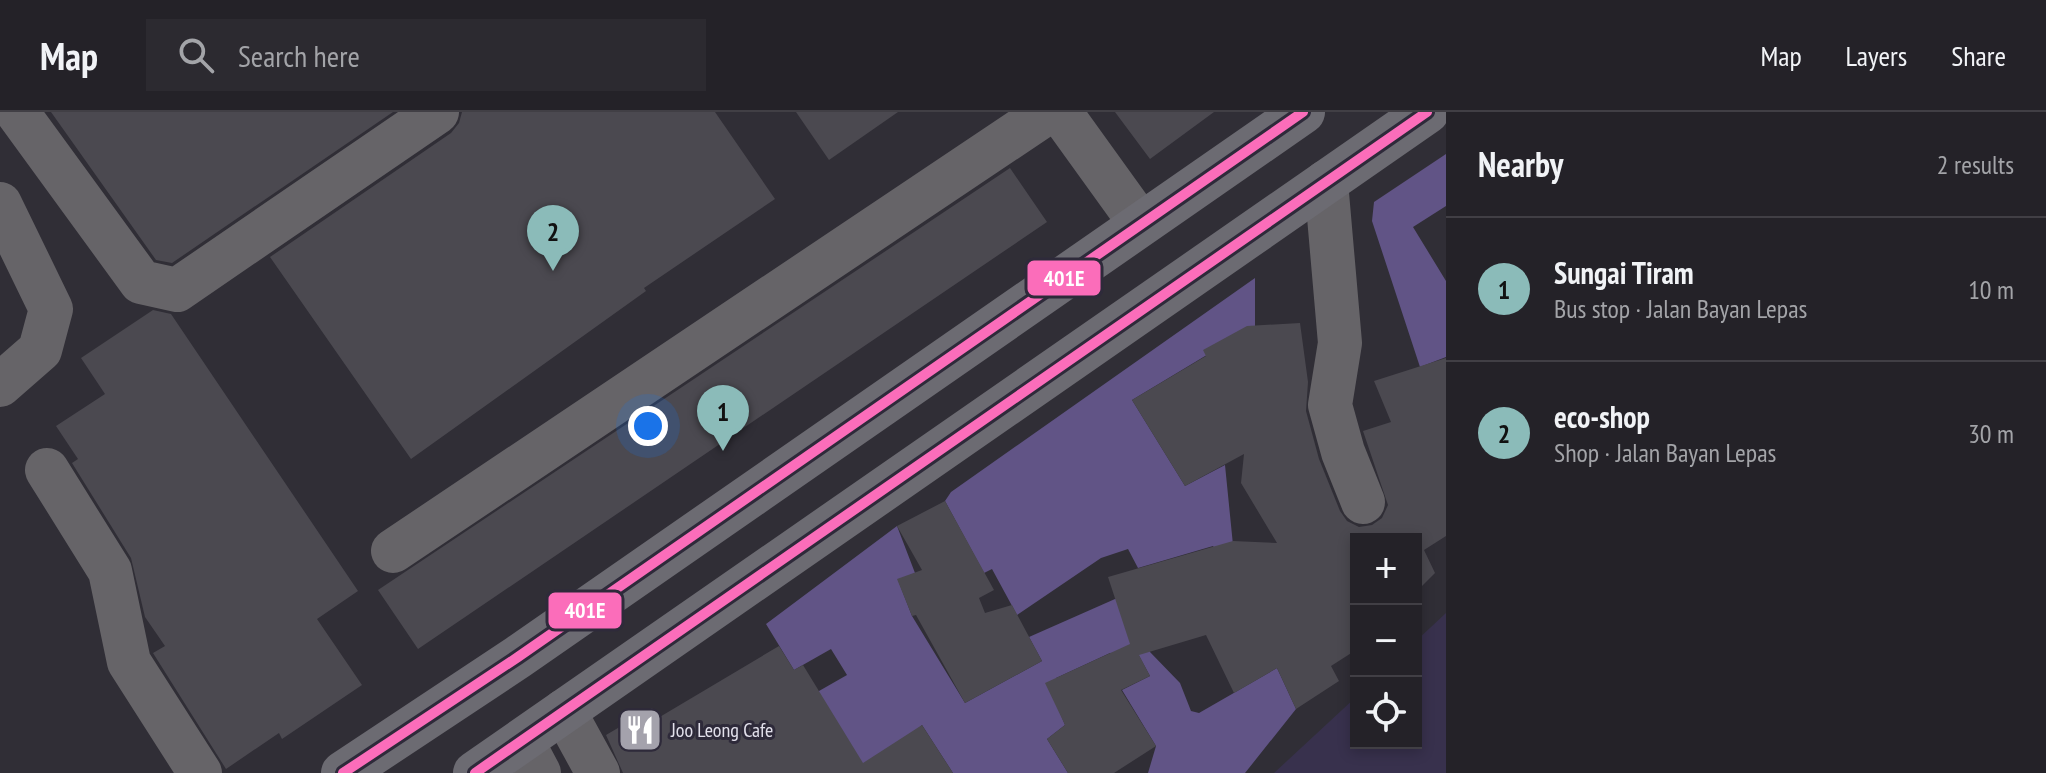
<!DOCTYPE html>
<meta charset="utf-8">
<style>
:root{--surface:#242228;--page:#2c2a30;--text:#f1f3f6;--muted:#a3a4a8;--line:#413f45;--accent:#8bbbb9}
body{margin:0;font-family:"PT Sans Narrow",sans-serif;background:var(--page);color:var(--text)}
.controls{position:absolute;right:24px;bottom:24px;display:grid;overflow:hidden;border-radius:0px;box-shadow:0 4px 12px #0003}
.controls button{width:72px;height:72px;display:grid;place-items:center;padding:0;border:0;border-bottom:2px solid var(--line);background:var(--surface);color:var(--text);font:40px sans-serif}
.you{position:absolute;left:648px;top:314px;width:28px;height:28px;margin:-20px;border:6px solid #fff;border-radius:50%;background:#1a73e8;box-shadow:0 0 0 12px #1a73e833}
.badge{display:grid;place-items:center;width:52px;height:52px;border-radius:50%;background:var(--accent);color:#111;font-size:26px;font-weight:700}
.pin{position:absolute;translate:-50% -66px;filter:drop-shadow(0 2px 4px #0008)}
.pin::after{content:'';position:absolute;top:42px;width:28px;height:24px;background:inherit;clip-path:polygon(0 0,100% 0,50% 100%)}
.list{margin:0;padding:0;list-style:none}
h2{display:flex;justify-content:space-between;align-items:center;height:104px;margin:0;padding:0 32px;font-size:34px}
h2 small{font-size:26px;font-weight:400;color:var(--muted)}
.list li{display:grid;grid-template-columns:52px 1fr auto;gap:24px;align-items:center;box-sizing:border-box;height:144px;padding:0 32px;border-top:2px solid var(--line)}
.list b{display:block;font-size:30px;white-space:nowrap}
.list p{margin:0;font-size:26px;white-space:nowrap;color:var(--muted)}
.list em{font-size:26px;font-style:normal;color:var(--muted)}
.icon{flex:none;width:44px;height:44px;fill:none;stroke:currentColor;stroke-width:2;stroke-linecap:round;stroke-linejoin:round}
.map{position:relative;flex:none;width:1446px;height:661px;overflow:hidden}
header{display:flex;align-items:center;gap:48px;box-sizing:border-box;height:112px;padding:0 40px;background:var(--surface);border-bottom:2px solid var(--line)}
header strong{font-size:38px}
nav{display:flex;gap:44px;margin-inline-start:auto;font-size:28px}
.search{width:560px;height:72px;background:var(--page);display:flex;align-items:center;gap:20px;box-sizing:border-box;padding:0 28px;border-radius:0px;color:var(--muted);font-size:30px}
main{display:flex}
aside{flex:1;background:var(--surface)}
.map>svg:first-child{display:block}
.green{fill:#38314d}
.forest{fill:#615486}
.building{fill:#4b4950}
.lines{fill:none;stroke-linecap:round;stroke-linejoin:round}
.minor{stroke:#666468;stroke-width:44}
.highway{stroke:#6c6b72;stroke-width:44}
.bus-1-casing{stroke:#2e2a3a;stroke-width:16}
.bus-1{stroke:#fb6dba;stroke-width:10}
.labels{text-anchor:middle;stroke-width:6;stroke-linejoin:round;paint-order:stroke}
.poi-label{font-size:20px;fill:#e2e0eb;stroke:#2e2a3a;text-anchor:start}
.line-badge{stroke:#2e2a3a;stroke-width:3}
.badge-label{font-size:22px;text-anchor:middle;font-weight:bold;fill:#fff}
</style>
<header>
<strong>Map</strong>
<div class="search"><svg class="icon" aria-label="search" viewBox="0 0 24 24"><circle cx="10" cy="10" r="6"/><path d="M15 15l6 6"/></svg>Search here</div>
<nav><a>Map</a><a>Layers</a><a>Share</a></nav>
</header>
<main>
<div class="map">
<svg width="1446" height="661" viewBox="0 0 1446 661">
<rect width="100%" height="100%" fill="#302e36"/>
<!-- green -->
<path class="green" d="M 1446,501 L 1446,661 L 1274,661 L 1356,585 L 1356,631 L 1416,631 L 1416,529 Z"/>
<!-- forest -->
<path class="forest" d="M 1446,42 L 1446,94 L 1413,115 L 1446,169 L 1446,245 L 1420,255 L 1372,109 L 1374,90 Z
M 1255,166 L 1255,214 L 1132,288 L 1185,374 L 1225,353 L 1234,443 L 1221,445 L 1213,434 L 1138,456 L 1128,437 L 1101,446 L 1017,503 L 992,457 L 984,461 L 945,389 L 951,380 Z
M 897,414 L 915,461 L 898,468 L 912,504 L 965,591 L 1042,549 L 1029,525 L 1115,487 L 1230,452 L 1135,492 L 1150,540 L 1180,571 L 1191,599 L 1199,601 L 1277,556 L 1296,597 L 1245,661 L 1148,661 L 1156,634 L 1122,578 L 1150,564 L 1137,540 L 1110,541 L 1056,566 L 1060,601 L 1065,613 L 1047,627 L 1068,661 L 953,661 L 922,613 L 869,661 L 812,583 L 847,563 L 831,537 L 794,558 L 766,512 Z"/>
<!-- building -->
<path class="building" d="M 51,0 L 393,0 L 172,151 L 156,148 Z
M 462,0 L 715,0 L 775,87 L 644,176 L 646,179 L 411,347 L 270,145 L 451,21 L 459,11 Z
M 796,0 L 898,0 L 829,48 Z
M 1115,0 L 1214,0 L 1150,47 Z
M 1010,56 L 1047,110 L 418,537 L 378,478 Z
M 153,198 L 171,202 L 358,479 L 317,507 L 362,573 L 282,627 L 279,621 L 226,657 L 153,541 L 165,534 L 145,505 L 131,446 L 72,351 L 78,347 L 56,314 L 105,282 L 81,246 Z
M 1300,211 L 1308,270 L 1306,299 L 1319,347 L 1340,399 L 1347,409 L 1359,415 L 1372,413 L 1382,406 L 1388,393 L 1363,319 L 1391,310 L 1374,269 L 1446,246 L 1446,424 L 1424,438 L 1435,461 L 1416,480 L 1416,427 L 1356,427 L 1356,538 L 1331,554 L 1339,569 L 1296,597 L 1277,556 L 1234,581 L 1206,523 L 1139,543 L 1150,564 L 1121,578 L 1156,634 L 1114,661 L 1068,661 L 1047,627 L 1065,613 L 1045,571 L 1130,532 L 1108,465 L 1233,429 L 1277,431 L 1241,371 L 1244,342 L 1185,374 L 1132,288 L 1206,244 L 1203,238 L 1247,214 Z
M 945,389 L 994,478 L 979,486 L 985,501 L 1012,493 L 1042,549 L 965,591 L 916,503 L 912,504 L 897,467 L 922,458 L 897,414 Z
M 779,534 L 794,558 L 803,553 L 863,651 L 922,613 L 953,661 L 623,661 L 606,623 L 652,596 L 658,606 Z"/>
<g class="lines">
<!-- minor -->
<path class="minor" d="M 17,0 L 141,170 L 177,178 L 437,0
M 1060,0 L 1140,111
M 1326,70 L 1340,231 L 1330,293 L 1343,340 L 1363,390
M 0,92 L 51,197 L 40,238 L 0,273
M 47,358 L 110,459 L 129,550 L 200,661
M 393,439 L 1048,0
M 564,599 L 598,661
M 522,629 L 539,661"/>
<!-- highway -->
<path class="highway" d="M 343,661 L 518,545 L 1303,0
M 475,661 L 1427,0"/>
<!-- bus-1 casing -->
<g class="bus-1-casing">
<path id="bus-1" d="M 343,661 L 518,545 L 1303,0
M 475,661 L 1427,0"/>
</g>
<!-- bus-1 -->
<use href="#bus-1" class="bus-1"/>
</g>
<!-- icons -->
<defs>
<g id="restaurant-square" transform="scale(2.3)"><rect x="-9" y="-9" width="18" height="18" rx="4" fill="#a4a2ac" stroke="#2e2a3a"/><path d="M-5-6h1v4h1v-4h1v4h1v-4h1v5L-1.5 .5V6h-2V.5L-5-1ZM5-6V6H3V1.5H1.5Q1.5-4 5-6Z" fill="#fff"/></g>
</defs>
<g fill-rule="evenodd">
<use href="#restaurant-square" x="640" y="618"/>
</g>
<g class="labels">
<!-- poi labels -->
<g class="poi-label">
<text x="671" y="625">Joo Leong Cafe</text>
</g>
</g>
<g class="line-badge">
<rect x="1026" y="147" width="76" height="38" rx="8" fill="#fb6dba"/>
<rect x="547" y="479" width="76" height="39" rx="8" fill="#fb6dba"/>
</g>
<g class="badge-label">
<text x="1064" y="174">401E</text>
<text x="585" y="506">401E</text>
</g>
</svg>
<div class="controls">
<button>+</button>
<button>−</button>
<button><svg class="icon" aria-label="locate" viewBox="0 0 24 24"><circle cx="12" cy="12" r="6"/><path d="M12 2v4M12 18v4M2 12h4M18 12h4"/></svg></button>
</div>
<div class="you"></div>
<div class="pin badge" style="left:723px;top:339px">1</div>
<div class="pin badge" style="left:553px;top:159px">2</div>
</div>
<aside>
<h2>Nearby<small>2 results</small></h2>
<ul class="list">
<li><span class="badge">1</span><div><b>Sungai Tiram</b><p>Bus stop · Jalan Bayan Lepas</p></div><em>10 m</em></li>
<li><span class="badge">2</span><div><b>eco-shop</b><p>Shop · Jalan Bayan Lepas</p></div><em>30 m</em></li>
</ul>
</aside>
</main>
